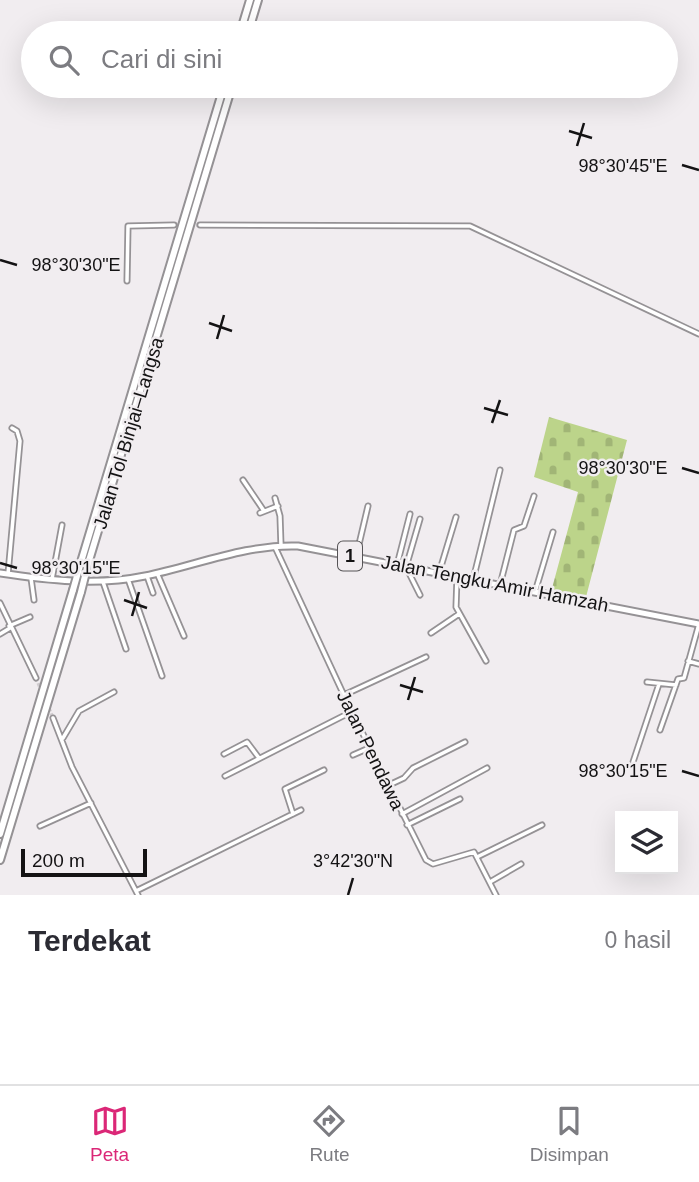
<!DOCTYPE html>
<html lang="id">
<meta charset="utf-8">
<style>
:root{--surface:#fff;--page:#f7f7f7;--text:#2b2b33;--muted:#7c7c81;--line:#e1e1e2;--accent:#db2777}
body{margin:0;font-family:Arial,sans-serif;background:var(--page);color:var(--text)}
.controls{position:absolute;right:21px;bottom:21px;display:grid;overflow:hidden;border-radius:0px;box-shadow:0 7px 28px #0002}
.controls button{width:63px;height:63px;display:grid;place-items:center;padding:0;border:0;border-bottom:2px solid var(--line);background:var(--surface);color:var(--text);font:35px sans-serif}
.scale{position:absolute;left:21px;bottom:18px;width:126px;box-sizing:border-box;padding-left:7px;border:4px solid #141314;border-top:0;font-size:19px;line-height:24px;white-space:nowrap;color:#141314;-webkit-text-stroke:5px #f1edf0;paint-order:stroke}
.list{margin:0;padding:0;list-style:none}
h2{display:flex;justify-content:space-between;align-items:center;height:91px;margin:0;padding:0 28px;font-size:30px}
h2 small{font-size:23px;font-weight:400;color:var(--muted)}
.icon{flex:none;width:38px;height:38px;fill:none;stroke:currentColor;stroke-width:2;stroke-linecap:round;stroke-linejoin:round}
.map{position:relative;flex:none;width:699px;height:895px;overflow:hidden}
.search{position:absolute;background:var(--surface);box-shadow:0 7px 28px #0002;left:21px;right:21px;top:21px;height:77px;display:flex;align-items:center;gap:18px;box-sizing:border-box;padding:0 24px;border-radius:38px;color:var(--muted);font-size:26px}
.sheet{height:189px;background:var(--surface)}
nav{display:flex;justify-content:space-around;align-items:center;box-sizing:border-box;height:98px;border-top:2px solid var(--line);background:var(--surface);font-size:19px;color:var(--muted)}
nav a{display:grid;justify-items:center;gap:4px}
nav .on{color:var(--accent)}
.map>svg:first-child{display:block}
.cemetery{fill:url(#cemetery-stones)}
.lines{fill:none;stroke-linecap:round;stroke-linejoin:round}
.minor-tunnel{stroke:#d0cccf;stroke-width:3.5;stroke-dasharray:3.5 2;stroke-linecap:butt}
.minor-casing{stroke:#959295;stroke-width:7}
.trunk-casing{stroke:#959295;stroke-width:9}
.motorway-casing{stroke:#959295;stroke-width:10}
.minor{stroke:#fff;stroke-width:3.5}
.trunk{stroke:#fff;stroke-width:5}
.motorway{stroke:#fff;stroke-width:6}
.motorway-bridge-casing{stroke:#959295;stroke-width:10;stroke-linecap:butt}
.motorway-bridge{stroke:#fff;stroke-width:6}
.ticks{fill:none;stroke:#141314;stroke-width:2.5}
.labels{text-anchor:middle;stroke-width:5;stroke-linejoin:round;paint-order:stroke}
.shield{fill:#f1edf0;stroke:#565456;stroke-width:2}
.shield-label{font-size:18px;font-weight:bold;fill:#141314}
.street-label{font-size:19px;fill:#141314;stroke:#f1edf0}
.ticks-label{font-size:18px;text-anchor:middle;fill:#141314;stroke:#f1edf0;stroke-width:5;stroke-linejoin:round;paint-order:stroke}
</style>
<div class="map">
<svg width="699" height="895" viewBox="0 0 699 895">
<defs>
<pattern id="cemetery-stones" width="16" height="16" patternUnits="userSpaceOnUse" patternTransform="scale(1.75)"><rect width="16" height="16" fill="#bcd48a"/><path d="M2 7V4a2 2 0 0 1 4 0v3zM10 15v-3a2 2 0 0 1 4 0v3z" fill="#a1b576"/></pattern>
</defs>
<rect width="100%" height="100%" fill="#f1edf0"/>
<!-- cemetery -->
<path class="cemetery" d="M 549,417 L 627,440 L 586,597 L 551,592 L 578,492 L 534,477 Z"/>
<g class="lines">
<!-- minor-tunnel -->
<path class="minor-tunnel" d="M 174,225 L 200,225
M 36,678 L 53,718"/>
<!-- minor casing -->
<g class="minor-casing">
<path id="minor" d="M 200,225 L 470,226 L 699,334
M 127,281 L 128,226 L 174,225
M 243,480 L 264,511
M 275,498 L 280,516 L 281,546
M 260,513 L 278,506
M 420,519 L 406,567 L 420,595
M 275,547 L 348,704 L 426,860 L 433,864 L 474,852 L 496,895
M 356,557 L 368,506
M 397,565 L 410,514
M 157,573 L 184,636
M 439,573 L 456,517
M 8,574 L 20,441 L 17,431 L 12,428
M 147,576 L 153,593
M 457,577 L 456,607 L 486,661
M 31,578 L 34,600
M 52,579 L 62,525
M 128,579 L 162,676
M 473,580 L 500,470
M 103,582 L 126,649
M 500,585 L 514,530 L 524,526 L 534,496
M 535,592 L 553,532
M 0,603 L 36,678
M 9,626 L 30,617
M 431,633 L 459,614
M 0,634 L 10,628
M 688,661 L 699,664
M 647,682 L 676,685
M 344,695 L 426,657
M 53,718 L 72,767 L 138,895
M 660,730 L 678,679 L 684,678 L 699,624
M 63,738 L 79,711 L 114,692
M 224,754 L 247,742 L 259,758
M 353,755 L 369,748
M 633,762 L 659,684
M 225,776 L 351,712
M 387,786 L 404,778 L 413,768 L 465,742
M 293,814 L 285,789 L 324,770
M 402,814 L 487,768
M 407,825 L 460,799
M 40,826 L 91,803
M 477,857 L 542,825
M 490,882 L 521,864
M 136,891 L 301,810"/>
</g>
<!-- trunk casing -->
<g class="trunk-casing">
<path id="trunk" d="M 0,573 C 47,580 97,586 145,576 C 195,566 246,544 298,546 L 699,624"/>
</g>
<!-- motorway casing -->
<g class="motorway-casing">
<path id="motorway" d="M 240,33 L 250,0
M 248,33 L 258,0
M 81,562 L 224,86
M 88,564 L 232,86
M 0,834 L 73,590
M 0,860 L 81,592"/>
</g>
<!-- minor -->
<use href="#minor" class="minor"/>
<!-- trunk -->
<use href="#trunk" class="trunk"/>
<!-- motorway -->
<use href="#motorway" class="motorway"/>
<!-- motorway-bridge casing -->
<g class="motorway-bridge-casing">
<path id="motorway-bridge" d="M 73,590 L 81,562
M 81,592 L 88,564"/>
</g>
<!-- motorway-bridge -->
<use href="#motorway-bridge" class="motorway-bridge"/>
</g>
<!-- ticks -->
<path class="ticks" d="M 569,131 L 592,138M 577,146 L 584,123M 682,165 L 699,170M 0,260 L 17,265M 209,323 L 232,331M 217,339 L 224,315M 484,408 L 508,415M 492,423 L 500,400M 682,468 L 699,473M 0,563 L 17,568M 124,600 L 147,608M 132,616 L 139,592M 400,685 L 423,692M 408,700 L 415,677M 682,771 L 699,776M 348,895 L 353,878"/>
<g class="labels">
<!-- shield labels -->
<rect class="shield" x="338" y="541.5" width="24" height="29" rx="5"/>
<g class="shield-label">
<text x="350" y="562">1</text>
</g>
<!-- street labels -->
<g class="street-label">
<text transform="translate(128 433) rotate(-73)" y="7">Jalan Tol Binjai–Langsa</text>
<text transform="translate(495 583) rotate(11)" y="7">Jalan Tengku Amir Hamzah</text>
<text transform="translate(371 750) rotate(64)" y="7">Jalan Pendawa</text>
</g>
</g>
<g class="ticks-label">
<text x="623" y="172">98°30'45"E</text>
<text x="76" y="271">98°30'30"E</text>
<text x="623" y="474">98°30'30"E</text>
<text x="76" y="574">98°30'15"E</text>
<text x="623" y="777">98°30'15"E</text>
<text x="353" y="867">3°42'30"N</text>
</g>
</svg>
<div class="controls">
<button><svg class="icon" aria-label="layers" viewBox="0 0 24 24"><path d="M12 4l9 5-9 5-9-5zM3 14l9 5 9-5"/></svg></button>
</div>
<div class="scale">200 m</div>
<div class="search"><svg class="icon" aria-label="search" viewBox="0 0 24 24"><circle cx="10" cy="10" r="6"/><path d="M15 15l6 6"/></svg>Cari di sini</div>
</div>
<section class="sheet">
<h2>Terdekat<small>0 hasil</small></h2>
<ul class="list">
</ul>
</section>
<nav>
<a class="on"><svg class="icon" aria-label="map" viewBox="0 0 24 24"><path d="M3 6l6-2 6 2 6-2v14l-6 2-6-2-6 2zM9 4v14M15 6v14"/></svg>Peta</a>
<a><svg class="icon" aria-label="directions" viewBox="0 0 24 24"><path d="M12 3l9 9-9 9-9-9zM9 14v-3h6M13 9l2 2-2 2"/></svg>Rute</a>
<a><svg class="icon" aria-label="saved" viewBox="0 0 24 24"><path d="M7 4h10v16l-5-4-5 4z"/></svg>Disimpan</a>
</nav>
